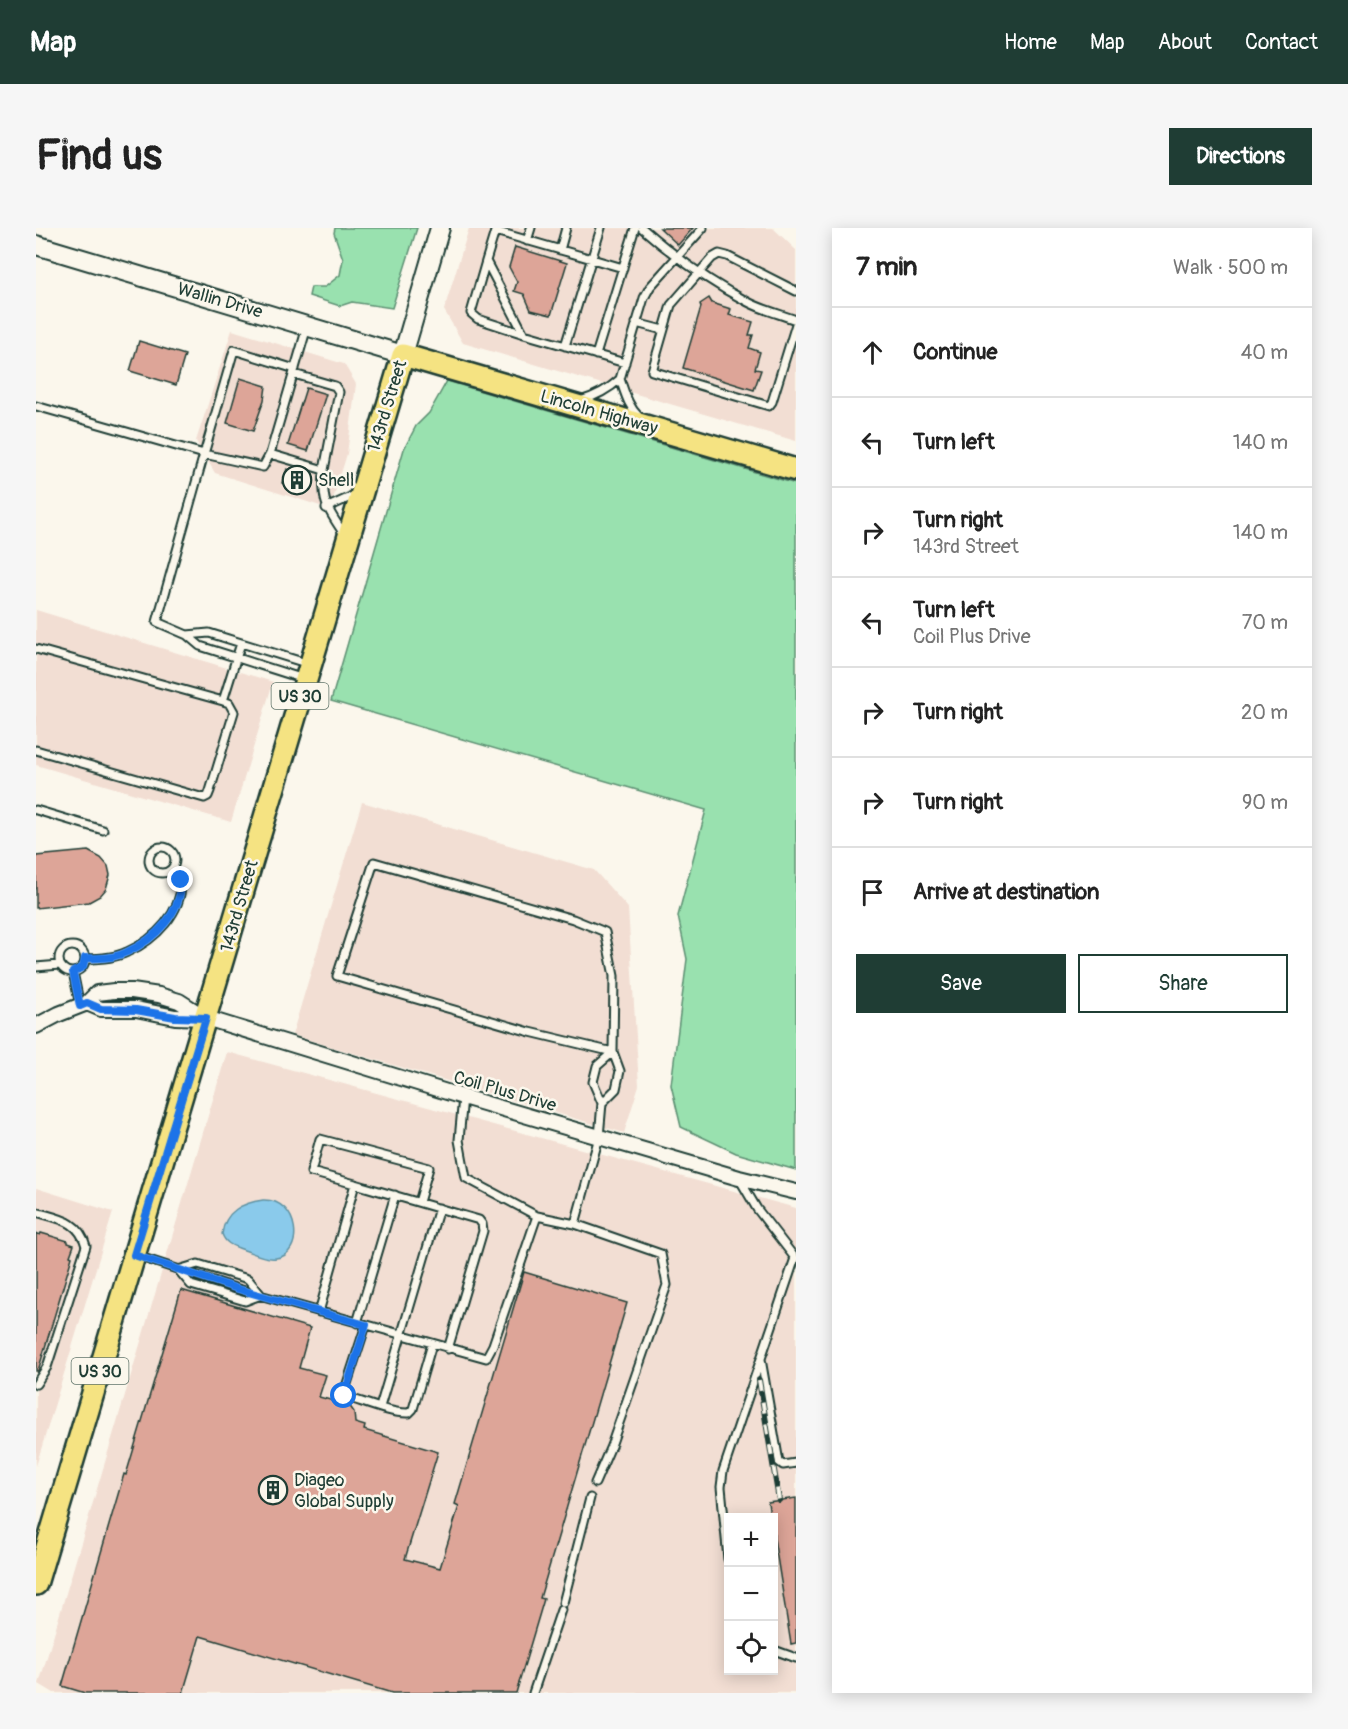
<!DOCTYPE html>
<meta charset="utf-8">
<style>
:root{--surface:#fff;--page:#f6f6f6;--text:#222;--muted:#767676;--line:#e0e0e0;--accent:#1f3d34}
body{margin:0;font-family:Pangolin,sans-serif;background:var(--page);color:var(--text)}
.controls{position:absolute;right:18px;bottom:18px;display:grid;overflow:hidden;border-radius:0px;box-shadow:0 3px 15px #0003}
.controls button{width:54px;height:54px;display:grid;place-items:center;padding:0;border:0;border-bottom:2px solid var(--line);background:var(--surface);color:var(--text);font:30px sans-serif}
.stop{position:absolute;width:18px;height:18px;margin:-14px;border:4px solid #1a73e8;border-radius:50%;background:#fff}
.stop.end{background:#1a73e8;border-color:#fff;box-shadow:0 2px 6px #0008}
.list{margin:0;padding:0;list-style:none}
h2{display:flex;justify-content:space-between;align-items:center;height:78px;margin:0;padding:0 24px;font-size:26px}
h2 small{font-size:20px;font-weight:400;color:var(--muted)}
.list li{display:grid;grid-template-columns:39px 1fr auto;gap:18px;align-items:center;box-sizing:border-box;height:90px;padding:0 24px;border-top:2px solid var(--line)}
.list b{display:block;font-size:22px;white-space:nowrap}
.list p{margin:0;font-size:20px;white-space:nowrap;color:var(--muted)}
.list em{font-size:20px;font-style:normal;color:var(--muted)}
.actions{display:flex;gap:12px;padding:18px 24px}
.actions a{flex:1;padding:14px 0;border:2px solid var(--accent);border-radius:0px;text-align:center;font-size:21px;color:var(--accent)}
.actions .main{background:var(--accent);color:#fff}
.icon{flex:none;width:33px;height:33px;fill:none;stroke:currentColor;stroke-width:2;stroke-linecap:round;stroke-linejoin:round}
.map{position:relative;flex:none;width:760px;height:1465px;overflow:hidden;border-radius:0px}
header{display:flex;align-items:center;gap:36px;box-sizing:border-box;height:84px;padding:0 30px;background:var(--accent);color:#fff}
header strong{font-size:28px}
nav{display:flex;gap:33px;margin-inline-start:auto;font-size:21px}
.intro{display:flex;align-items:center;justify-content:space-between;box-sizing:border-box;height:144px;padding:0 36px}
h1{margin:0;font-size:42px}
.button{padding:15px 27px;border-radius:0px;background:var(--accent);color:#fff;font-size:21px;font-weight:700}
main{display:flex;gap:36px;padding:0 36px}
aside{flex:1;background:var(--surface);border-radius:0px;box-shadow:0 3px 15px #0003}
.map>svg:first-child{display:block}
.built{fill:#f2ded3;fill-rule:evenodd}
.green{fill:#99e1af;stroke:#5c8f72;stroke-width:1.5}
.water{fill:#8acaeb;stroke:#5f92a2;stroke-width:1.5}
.building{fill:#dda598;stroke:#1f3d34;stroke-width:1.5}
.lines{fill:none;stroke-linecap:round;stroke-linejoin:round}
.lane-casing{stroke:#1f3d34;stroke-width:11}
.street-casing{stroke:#1f3d34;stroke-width:18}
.secondary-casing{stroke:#1f3d34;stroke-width:22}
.primary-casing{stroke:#1f3d34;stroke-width:26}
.lane{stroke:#fbf7ec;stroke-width:7}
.street{stroke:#fbf7ec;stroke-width:14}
.secondary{stroke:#fbf7ec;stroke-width:18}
.primary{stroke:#f5e382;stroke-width:21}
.rail-casing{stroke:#1f3d34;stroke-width:6}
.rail{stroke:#fbf7ec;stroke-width:4;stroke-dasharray:11;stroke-linecap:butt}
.route{stroke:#1a73e8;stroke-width:8}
.labels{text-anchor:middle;stroke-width:5;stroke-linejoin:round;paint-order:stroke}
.shield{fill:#fbf7ec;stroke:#61756b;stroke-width:1.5}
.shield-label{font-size:16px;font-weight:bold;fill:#1f3d34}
.street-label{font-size:18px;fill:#1f3d34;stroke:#fbf7ec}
.poi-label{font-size:18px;fill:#1f3d34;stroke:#fbf7ec;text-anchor:start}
</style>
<header>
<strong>Map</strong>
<nav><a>Home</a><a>Map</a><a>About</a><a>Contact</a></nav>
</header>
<div class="intro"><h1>Find us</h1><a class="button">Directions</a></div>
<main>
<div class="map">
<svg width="760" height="1465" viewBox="0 0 760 1465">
<rect width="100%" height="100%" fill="#fbf7ec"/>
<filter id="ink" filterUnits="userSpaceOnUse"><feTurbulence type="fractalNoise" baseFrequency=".0167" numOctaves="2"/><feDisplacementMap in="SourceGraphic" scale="12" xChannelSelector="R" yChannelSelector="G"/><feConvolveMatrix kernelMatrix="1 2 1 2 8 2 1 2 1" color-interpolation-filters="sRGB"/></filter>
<g filter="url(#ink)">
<!-- built -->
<path class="built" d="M 433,0 L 737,0 L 760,22 L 760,213 L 427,115 L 408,82 Z
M 196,102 L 308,136 L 320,156 L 311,226 L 294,281 L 179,245 L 160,213 Z
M 0,382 L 237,454 L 195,594 L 0,537 Z
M 326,574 L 558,642 L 592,680 L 603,857 L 588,905 L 256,807 Z
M 191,824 L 760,980 L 760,1465 L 18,1465 L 3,1456 ZM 692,1290 L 738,1290 L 738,1442 L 692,1442 Z
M 0,960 L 77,984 L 0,1238 Z"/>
<!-- green -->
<path class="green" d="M 299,0 L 381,0 L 356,80 L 316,74 L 304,78 L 273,68 L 275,59 L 289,59 L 304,47 L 307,31 L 298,5 Z
M 411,153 L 760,256 L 760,942 L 700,925 L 645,899 L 635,857 L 651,731 L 642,688 L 670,582 L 295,473 L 368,221 L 380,198 L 393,185 Z"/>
<!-- water -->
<path class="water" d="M 227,972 C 264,971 269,1027 240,1030 C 230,1032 217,1025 208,1022 C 198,1018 190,1017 186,1006 C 189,983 206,975 227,972 Z"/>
<!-- building -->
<path class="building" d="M 624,0 L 657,0 L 642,17 Z
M 479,19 L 531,35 L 515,87 L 495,82 L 488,66 L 478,63 L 481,54 L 473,39 Z
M 673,70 L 676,75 L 695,81 L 693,87 L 717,94 L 713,107 L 717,107 L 713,120 L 724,124 L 719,141 L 725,142 L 718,162 L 647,140 L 665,79 L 664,76 Z
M 103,113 L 149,127 L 140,157 L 94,143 Z
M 204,150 L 230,158 L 228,172 L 217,203 L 191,195 Z
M 270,160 L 290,166 L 272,223 L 252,217 Z
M 251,241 L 276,248 L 271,262 L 246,255 Z
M 52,623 L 65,630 L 72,638 L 74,647 L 70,661 L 64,668 L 53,674 L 0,680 L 0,628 Z
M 0,1005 L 4,1007 L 5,1005 L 32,1013 L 32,1015 L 38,1017 L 34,1028 L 36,1029 L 2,1143 L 0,1143 Z
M 488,1044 L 591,1075 L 504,1370 L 508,1371 L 480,1465 L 356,1465 L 164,1408 L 147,1465 L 49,1465 L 26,1458 L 88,1246 L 90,1247 L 145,1062 L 274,1100 L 263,1140 L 290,1147 L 283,1169 L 313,1177 L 318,1184 L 319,1195 L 329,1198 L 328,1202 L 402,1224 L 369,1331 L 404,1340 L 423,1278 L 419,1276 Z
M 760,1270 L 760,1415 L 755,1416 L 738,1310 L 738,1290 L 734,1290 L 732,1274 Z"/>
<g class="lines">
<!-- lane casing -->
<g class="lane-casing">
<path id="lane" d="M 460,0 L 450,33 L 488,106 L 589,135
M 606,0 C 639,29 673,54 712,74 C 727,82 744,86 760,92
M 459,3 L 587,40
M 491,13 L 495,0
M 524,22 L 530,0
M 450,33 L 435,85 L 442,91 L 488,106
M 760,63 L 691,28 L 683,26 L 676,30 L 635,77 L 616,143 L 733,178 L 736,174 L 760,96
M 600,95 L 627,102
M 271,99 L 234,226 L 288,242 C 286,275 290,279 308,306
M 529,118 L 565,0
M 560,127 L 599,0
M 258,146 L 299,158 L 303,164 L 288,242
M 584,151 C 589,165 592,178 603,189
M 544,173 C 561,168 572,162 584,151 L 608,70 L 614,59 L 667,0
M 0,178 L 168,226 L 121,394 L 151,407 L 164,418 L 268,451
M 234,226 L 227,239 L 168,226 L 198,122 L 259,141
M 290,280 L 321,266
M 151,407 L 173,405 L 273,436
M 0,421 L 187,473
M 0,522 L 168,570 L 172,568 L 174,563 L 198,484 L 193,475 L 187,473 L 205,415
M 0,582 L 67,602
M113 632a13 13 0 1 1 26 0a13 13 0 1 1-26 0Z
M23 731a13 13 0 1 1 26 0a13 13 0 1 1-26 0Z
M 49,731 C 63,731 79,730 91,724 C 119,712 147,684 145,652 L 135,642
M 0,739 L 24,737
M 37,744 L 44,778
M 427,869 L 423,912 L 430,950 L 501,988
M 566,875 L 580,861 L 584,843 L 577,824 L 578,748 L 569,704 L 537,691 L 338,634 L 301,748 L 494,804 L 577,824
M 319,956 L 443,992 L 446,996 L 447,1003 L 412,1121
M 0,984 C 23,991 43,992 50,1018 L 11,1139 L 0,1156
M 539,996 L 563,909 L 566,875 L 557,854 L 561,838 L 577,824
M 101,1028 L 202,1061 L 450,1130 L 457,1117 L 501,988 L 539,996 L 625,1026 L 631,1057 L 575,1218 L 559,1255
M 142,1042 L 162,1036 L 185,1043 L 212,1051 L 225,1067
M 144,1044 L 155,1057 L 179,1064 L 209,1073 L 225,1067
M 283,1084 L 319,956 L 275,944 L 284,911 L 393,940 L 383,974
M 321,1095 L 359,967
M 330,1097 L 307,1168 C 326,1173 354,1186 373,1185 L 377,1181 L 396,1116
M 725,1131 L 743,1234 L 747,1237 L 760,1235
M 344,1179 L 403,980
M 692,1331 L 685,1259 L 687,1243 L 759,1030 L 721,981 L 704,952
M 527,1375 L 554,1270
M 738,1422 L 760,1430
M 497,1465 L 525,1382"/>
</g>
<!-- street casing -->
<g class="street-casing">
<path id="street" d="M 51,775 L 65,781 L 100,781 L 139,789 L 170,790 L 427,869 L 703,950 L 760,964
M 0,798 L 23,786 L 51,775 L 61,765 L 78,763 L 96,763 L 123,767 L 143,773 L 168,789"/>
</g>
<!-- secondary casing -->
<g class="secondary-casing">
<path id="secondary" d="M 0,17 L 367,127 L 404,0"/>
</g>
<!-- primary casing -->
<g class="primary-casing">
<path id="primary" d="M 0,1356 L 367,127 L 760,242"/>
</g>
<!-- lane -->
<use href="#lane" class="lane"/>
<!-- street -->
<use href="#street" class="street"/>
<!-- secondary -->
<use href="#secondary" class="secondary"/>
<!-- primary -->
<use href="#primary" class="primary"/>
<!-- rail casing -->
<g class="rail-casing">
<path id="rail" d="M 723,1152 L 743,1272"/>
</g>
<!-- rail -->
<use href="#rail" class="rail"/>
</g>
</g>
<g class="lines" filter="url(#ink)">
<!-- route -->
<path class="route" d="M 145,652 C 147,684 118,712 91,724 C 79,730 63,731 49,730 L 47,739 L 37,744 L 44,778 L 51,775 L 65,781 L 100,782 L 139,789 L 170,790 L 98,1027 L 202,1061 L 330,1097 L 308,1168"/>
</g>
<!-- icons -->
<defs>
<g id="building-ring" transform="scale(1.5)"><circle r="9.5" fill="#fbf7ec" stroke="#1f3d34" stroke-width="1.5"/><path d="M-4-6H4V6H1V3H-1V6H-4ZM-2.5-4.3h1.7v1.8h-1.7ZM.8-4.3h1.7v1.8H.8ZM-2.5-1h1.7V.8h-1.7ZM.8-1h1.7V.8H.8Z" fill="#1f3d34"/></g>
</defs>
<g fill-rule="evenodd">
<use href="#building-ring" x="261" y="252"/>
<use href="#building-ring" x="237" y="1262"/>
</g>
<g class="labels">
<!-- shield labels -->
<g class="shield">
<rect x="235.5" y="455" width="57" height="26" rx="4.5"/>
<rect x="35.5" y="1130" width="57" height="26" rx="4.5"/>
</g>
<g class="shield-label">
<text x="264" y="474">US 30</text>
<text x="64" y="1149">US 30</text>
</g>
<!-- street labels -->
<g class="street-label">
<text transform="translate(184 72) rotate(16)" y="6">Wallin Drive</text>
<text transform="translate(351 178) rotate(-73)" y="6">143rd Street</text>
<text transform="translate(563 184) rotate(16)" y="6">Lincoln Highway</text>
<text transform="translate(203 678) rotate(-74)" y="6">143rd Street</text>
<text transform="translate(469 863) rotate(16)" y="6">Coil Plus Drive</text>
</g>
<!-- poi labels -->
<g class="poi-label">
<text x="282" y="258">Shell</text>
<text x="258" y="1258">Diageo<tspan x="258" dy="21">Global Supply</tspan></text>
</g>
</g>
</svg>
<div class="controls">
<button>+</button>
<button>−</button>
<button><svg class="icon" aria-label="locate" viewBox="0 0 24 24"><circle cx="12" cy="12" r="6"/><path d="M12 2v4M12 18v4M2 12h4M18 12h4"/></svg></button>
</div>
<div class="stop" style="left:308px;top:1168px"></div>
<div class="stop end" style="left:145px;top:652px"></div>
</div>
<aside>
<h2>7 min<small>Walk · 500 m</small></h2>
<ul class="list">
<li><svg class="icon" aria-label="ahead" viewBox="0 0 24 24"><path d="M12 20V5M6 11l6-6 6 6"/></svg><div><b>Continue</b></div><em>40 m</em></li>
<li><svg class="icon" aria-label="left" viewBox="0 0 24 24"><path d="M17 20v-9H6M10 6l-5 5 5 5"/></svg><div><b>Turn left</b></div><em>140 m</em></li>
<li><svg class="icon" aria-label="right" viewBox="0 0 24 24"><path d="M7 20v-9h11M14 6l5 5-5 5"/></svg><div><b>Turn right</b><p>143rd Street</p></div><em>140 m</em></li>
<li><svg class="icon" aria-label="left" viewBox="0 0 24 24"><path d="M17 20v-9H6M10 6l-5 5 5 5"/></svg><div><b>Turn left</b><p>Coil Plus Drive</p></div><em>70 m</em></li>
<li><svg class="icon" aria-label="right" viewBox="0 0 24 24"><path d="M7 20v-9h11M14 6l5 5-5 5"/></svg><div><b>Turn right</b></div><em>20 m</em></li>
<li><svg class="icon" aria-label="right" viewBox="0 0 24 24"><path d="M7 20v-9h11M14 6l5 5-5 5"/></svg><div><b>Turn right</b></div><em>90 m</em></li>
<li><svg class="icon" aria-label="arrive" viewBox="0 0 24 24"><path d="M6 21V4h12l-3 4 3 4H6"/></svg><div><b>Arrive at destination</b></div></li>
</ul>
<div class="actions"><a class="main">Save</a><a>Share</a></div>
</aside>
</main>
